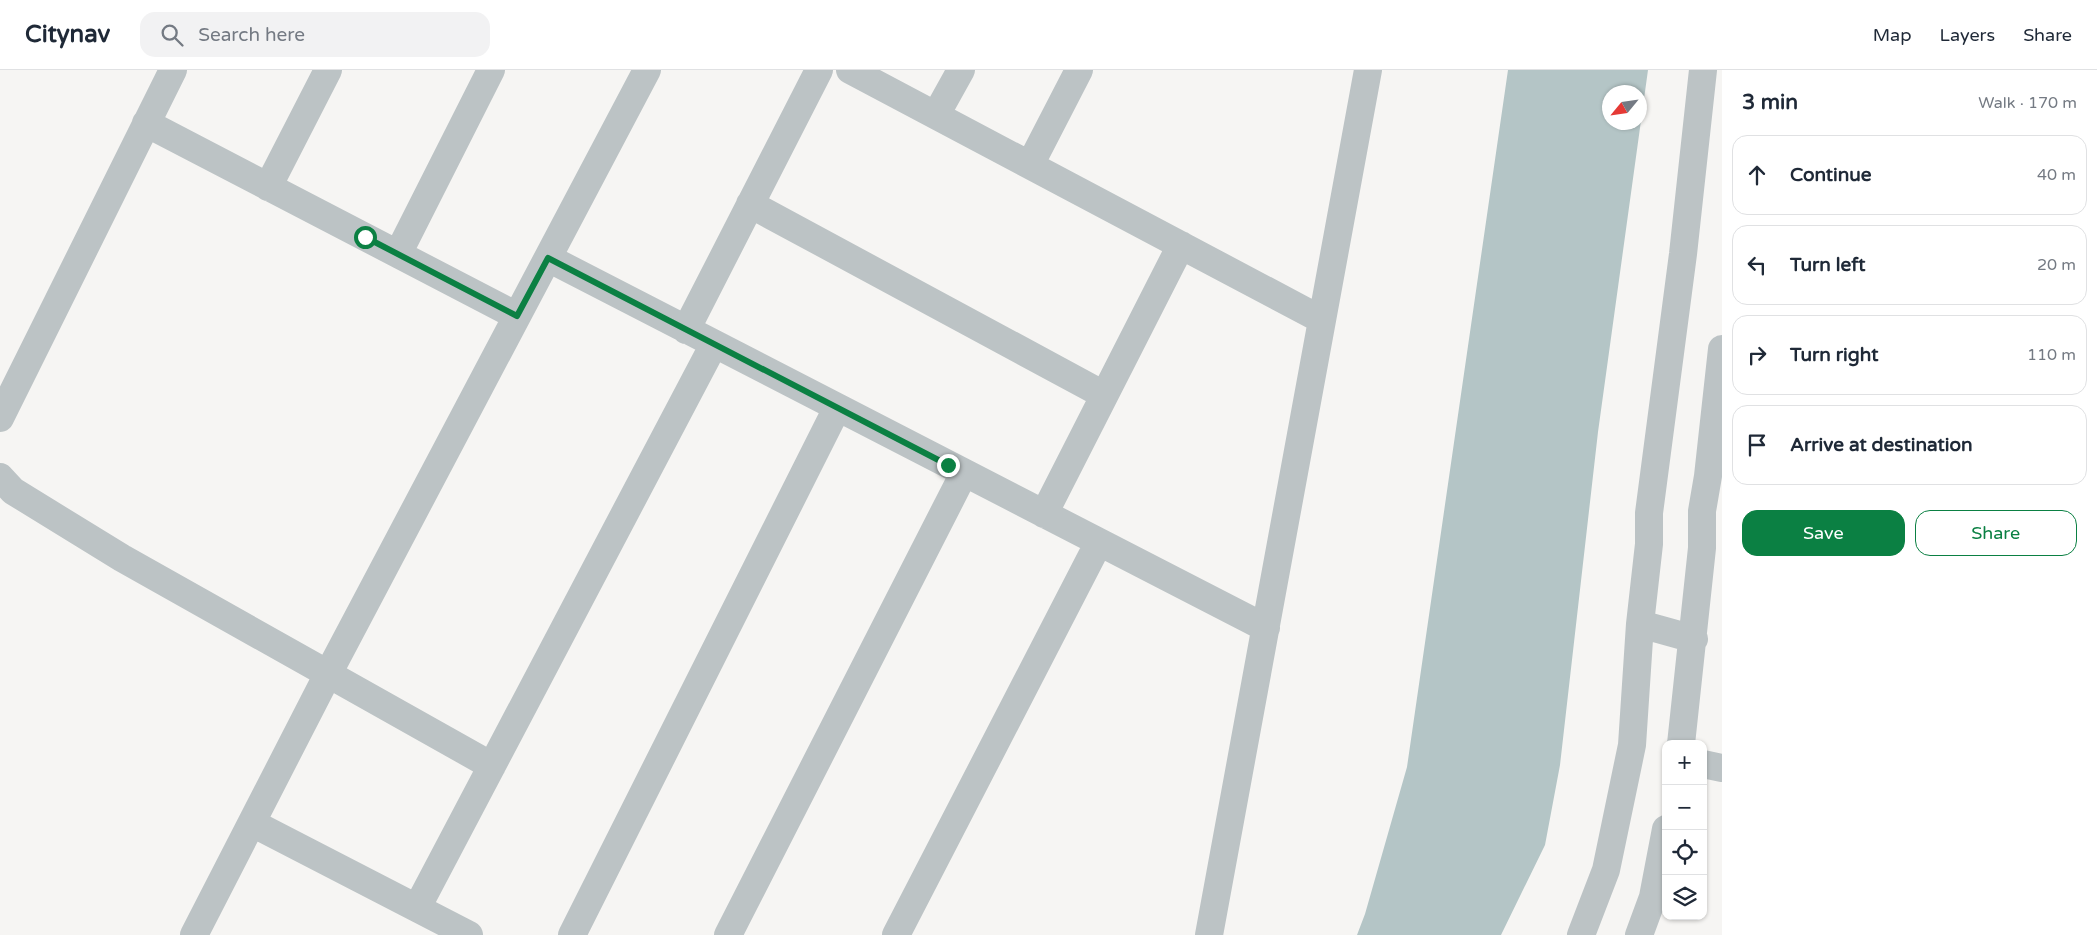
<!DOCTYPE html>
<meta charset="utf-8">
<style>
:root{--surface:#fff;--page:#f2f2f3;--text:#1f2937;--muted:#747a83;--line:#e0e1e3;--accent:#0b8043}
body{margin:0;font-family:"Varela Round",sans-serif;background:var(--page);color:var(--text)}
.controls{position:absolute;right:15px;bottom:15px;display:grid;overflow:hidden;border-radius:10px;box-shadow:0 1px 4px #0004}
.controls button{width:45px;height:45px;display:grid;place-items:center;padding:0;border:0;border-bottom:1px solid var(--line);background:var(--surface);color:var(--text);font:25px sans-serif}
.compass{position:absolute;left:1602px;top:15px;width:45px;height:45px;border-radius:50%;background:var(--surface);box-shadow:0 1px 4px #0004;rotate:241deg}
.stop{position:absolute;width:15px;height:15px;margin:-11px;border:4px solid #0b8043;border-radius:50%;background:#fff}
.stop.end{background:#0b8043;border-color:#fff;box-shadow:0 1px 5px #0008}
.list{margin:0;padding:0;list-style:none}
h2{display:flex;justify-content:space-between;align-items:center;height:65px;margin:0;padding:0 20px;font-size:21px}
h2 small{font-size:16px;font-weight:400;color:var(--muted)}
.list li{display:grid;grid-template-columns:32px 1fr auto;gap:15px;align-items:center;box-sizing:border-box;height:80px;margin:0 10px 10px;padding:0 10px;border:1px solid var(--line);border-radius:15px}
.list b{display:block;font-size:19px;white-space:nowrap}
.list em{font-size:16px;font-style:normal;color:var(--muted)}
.actions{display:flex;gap:10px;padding:15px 20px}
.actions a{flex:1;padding:11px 0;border:1px solid var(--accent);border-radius:15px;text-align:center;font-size:18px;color:var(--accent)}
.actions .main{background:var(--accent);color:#fff}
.icon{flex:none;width:28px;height:28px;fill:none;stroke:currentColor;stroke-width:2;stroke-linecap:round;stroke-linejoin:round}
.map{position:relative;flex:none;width:1722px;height:865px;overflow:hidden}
header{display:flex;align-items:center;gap:30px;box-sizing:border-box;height:70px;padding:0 25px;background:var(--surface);border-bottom:1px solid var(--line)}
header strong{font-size:24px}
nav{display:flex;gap:28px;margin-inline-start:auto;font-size:18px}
.search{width:350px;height:45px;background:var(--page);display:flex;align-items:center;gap:12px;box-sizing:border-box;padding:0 18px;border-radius:15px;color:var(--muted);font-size:19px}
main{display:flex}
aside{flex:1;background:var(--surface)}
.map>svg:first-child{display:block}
.water{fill:#b4c5c6;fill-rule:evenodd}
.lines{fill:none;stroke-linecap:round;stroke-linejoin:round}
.minor{stroke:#bcc3c5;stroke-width:28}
.route{stroke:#0b8043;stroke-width:6}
</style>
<header>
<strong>Citynav</strong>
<div class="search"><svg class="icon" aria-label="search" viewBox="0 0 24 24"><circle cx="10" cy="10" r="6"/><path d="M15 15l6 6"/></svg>Search here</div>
<nav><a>Map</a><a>Layers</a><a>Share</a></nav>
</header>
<main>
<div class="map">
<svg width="1722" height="865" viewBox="0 0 1722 865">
<rect width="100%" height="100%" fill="#f6f5f3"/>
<!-- water -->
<path class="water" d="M 1508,0 L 1648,0 L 1598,362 L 1560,695 L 1545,775 L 1501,865 L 1357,865 L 1365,844 L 1407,697 ZM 1610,22 L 1640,22 L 1640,52 L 1610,52 Z"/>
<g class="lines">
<!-- minor -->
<path class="minor" d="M 850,0 L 1322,250
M 936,45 L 961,0
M 146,53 L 517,246
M 1030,95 L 1079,0
M 268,117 L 328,0
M 750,134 L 1104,325
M 398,184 L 491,0
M 548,188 L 1266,558
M 686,260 L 819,0
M 0,348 L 173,0
M 0,407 L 13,421 L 122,488 L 492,696
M 1044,444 L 1181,175
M 1640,554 L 1694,569
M 1681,674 L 1702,478 L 1702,441 L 1708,406 L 1722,279
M 1703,694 L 1722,698
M 252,753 L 469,865
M 417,838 L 714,274
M 194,865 L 328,604 L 647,0
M 572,865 L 837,338
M 728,865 L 964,403
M 896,865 L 1099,472
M 1209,865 L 1368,0
M 1581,865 L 1606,800 L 1632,675 L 1640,554 L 1649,474 L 1649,443 L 1683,184 L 1703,0
M 1639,865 L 1653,827 L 1666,759"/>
</g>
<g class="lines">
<!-- route -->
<path class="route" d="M 365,167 L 517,246 L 548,188 L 948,395"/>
</g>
</svg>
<div class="controls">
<button>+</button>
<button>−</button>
<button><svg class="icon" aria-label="locate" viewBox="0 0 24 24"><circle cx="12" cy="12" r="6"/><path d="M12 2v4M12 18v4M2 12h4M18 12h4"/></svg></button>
<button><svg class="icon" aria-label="layers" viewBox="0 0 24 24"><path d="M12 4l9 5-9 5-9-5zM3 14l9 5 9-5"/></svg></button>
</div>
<svg class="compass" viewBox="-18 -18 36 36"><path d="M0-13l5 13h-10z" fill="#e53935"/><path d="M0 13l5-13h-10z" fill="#747a83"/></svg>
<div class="stop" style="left:365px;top:167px"></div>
<div class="stop end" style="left:948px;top:395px"></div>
</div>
<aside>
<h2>3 min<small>Walk · 170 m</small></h2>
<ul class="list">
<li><svg class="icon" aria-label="ahead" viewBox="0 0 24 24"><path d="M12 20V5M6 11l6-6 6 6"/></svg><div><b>Continue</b></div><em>40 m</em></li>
<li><svg class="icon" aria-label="left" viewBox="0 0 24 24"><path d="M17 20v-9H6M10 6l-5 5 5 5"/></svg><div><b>Turn left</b></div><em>20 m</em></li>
<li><svg class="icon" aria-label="right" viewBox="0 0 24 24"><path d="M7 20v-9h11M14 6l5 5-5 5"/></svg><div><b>Turn right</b></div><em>110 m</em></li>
<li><svg class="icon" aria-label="arrive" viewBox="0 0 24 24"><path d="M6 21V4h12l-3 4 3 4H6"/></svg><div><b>Arrive at destination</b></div></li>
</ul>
<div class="actions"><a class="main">Save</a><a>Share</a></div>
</aside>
</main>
